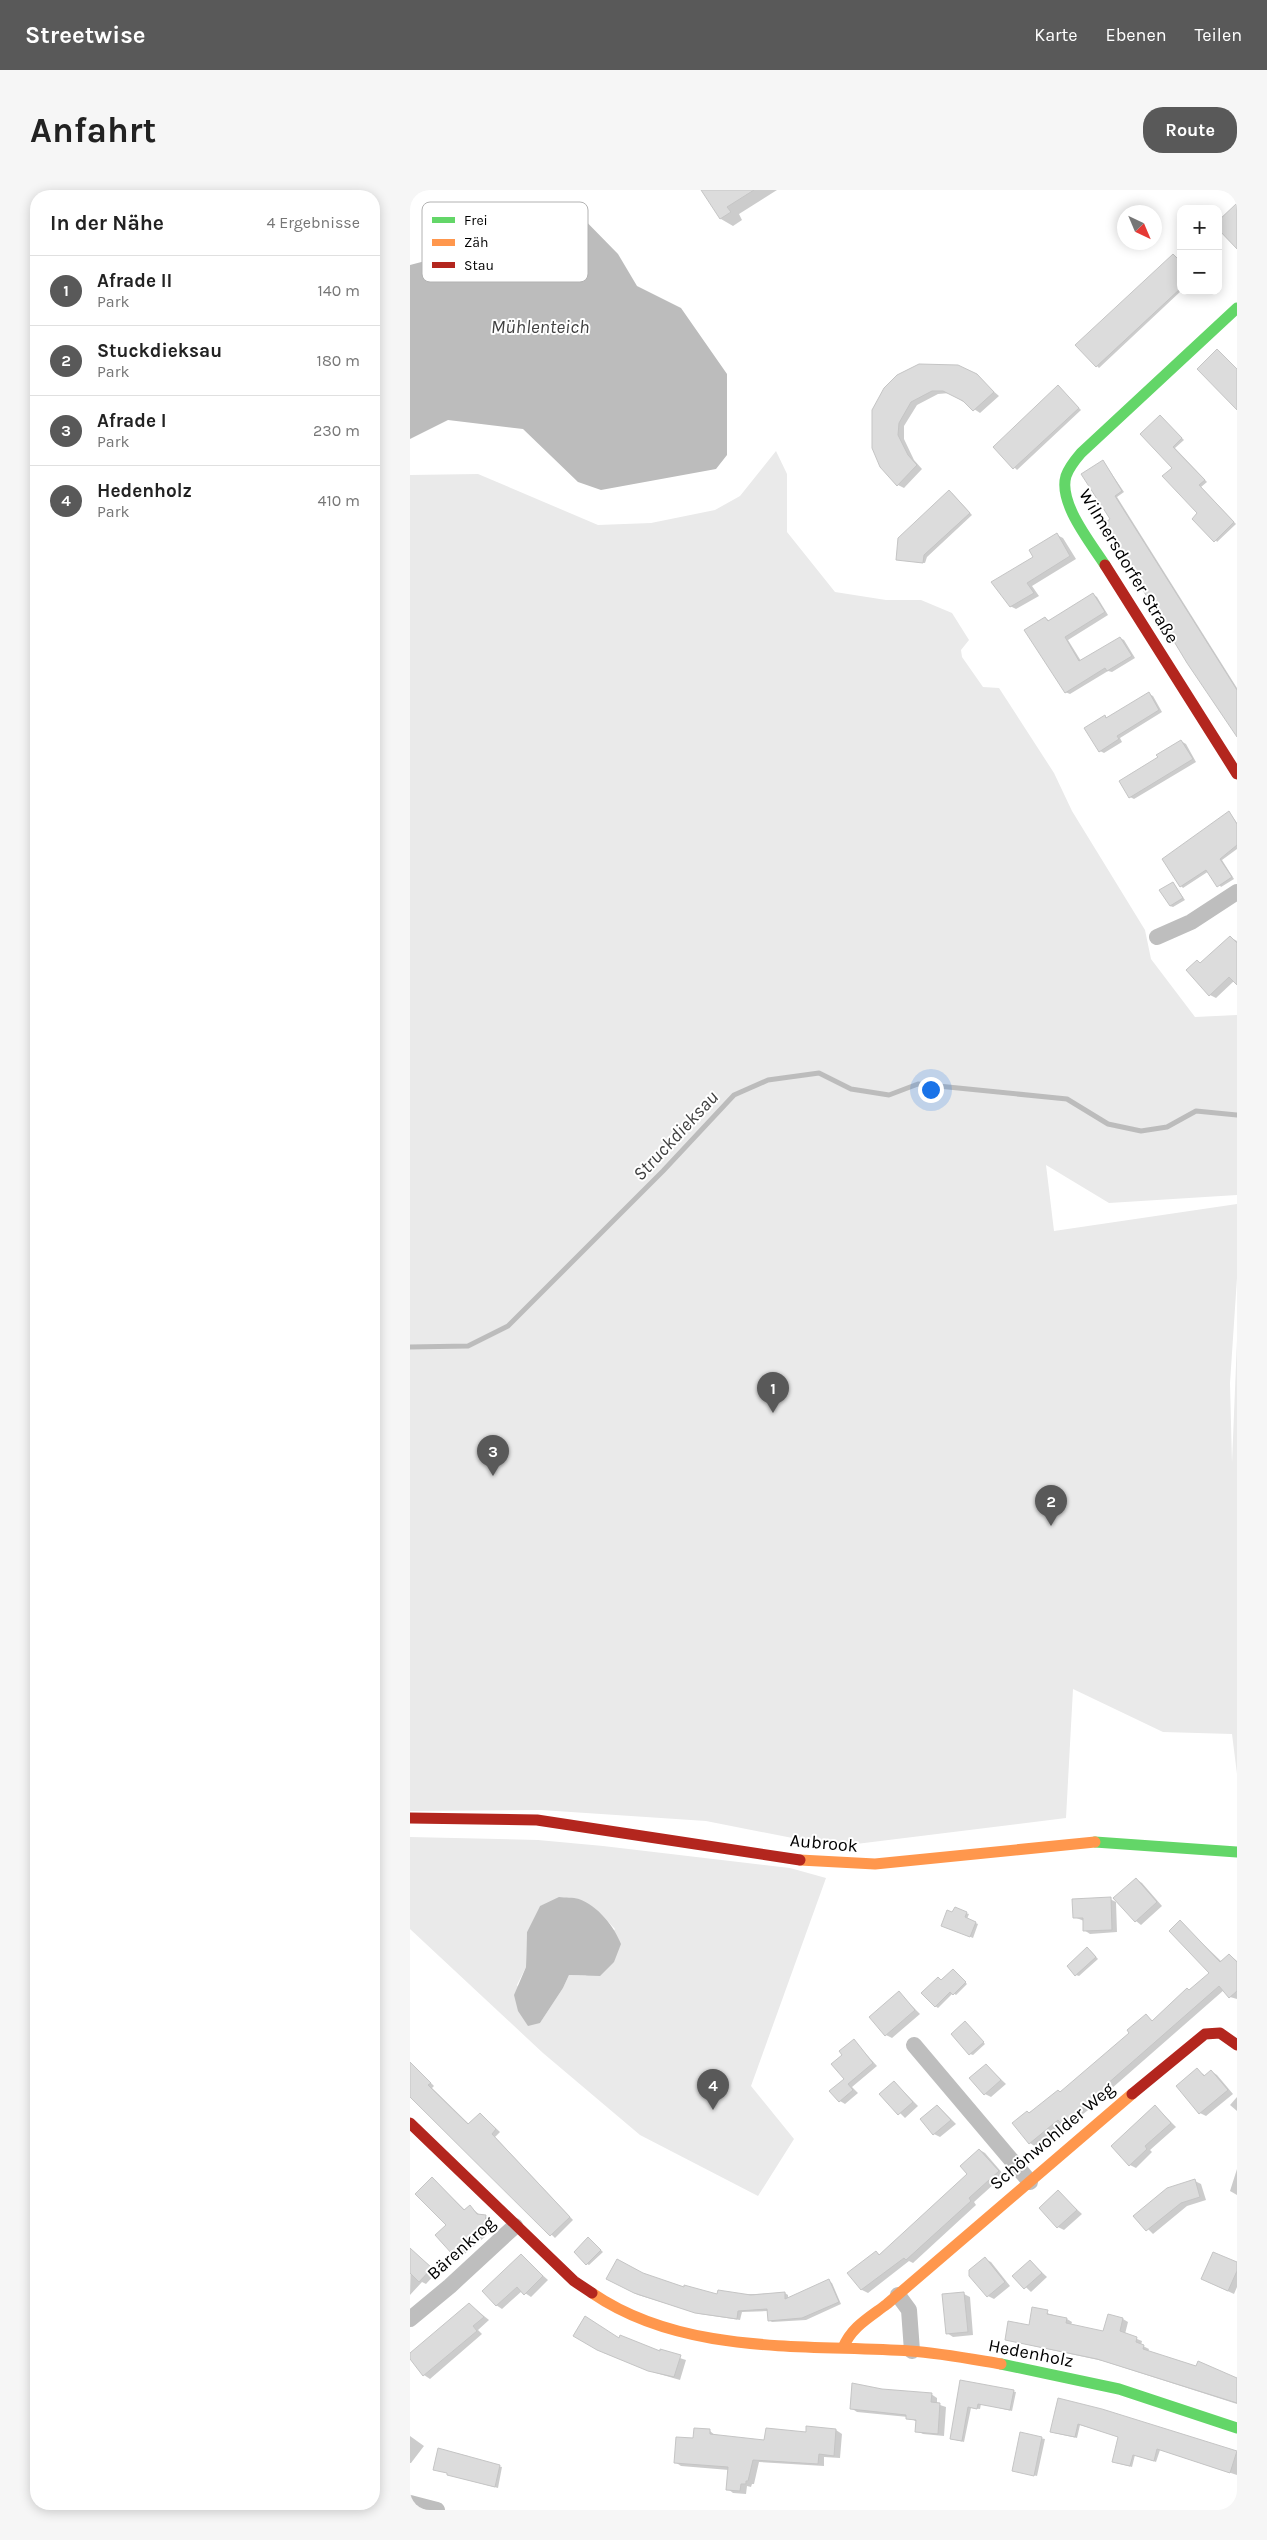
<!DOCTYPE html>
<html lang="de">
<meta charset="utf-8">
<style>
:root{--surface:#fff;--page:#f6f6f6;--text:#222;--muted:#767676;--line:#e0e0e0;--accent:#595959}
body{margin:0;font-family:Karla,sans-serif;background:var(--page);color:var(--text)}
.controls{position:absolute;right:15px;top:15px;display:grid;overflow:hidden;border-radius:10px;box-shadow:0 2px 12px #0003}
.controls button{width:45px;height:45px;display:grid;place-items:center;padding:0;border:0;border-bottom:1px solid var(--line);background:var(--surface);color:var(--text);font:25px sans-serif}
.compass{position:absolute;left:707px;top:15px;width:45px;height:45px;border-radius:50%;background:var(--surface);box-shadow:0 2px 12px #0003;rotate:136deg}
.you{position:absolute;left:520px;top:899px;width:18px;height:18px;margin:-12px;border:4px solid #fff;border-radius:50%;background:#1a73e8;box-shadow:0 0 0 8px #1a73e833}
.badge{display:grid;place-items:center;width:32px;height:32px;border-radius:50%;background:var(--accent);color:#fff;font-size:16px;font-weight:700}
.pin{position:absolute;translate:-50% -41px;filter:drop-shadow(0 1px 2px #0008)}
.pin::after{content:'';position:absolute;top:26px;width:18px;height:15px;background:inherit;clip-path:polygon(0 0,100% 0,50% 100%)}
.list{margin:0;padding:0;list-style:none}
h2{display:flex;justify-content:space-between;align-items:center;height:65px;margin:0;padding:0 20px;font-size:21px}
h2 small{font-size:16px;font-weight:400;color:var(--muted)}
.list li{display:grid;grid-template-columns:32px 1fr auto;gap:15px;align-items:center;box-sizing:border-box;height:70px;padding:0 20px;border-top:1px solid var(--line)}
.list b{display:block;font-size:19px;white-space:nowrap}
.list p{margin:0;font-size:16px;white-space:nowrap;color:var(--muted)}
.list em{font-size:16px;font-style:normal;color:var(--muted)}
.map{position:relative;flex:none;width:827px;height:2320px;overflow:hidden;border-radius:20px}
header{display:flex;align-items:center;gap:30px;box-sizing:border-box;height:70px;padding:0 25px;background:var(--accent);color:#fff}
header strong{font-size:24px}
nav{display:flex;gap:28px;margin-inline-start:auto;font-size:18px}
.intro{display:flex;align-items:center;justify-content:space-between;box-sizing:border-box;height:120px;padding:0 30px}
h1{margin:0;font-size:35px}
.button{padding:12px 22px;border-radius:20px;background:var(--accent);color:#fff;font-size:18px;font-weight:700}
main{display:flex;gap:30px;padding:0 30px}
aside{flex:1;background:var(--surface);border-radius:20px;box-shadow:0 2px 12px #0003}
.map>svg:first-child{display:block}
.green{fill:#eaeaea;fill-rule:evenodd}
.water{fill:#bcbcbc}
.shadow{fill:#0003}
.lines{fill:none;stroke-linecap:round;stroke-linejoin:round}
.stream{stroke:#bcbcbc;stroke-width:5}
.building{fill:#dcdcdc;stroke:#c5c5c5}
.street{stroke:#bebebe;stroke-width:16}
.fast{stroke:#63d668;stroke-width:11}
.slow{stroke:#ff974d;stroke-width:11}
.jam{stroke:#b3261e;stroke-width:11}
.labels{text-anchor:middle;stroke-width:4;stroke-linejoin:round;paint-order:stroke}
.street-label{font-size:18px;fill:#000;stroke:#fff}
.water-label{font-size:19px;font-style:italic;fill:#404040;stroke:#fff}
.key{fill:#fff;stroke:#b2b2b2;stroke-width:1}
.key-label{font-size:14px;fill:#000}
</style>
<header>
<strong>Streetwise</strong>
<nav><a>Karte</a><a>Ebenen</a><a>Teilen</a></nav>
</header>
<div class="intro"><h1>Anfahrt</h1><a class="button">Route</a></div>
<main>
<aside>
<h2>In der Nähe<small>4 Ergebnisse</small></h2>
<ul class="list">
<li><span class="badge">1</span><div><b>Afrade II</b><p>Park</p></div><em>140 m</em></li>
<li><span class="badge">2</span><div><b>Stuckdieksau</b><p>Park</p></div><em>180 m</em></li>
<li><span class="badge">3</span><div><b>Afrade I</b><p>Park</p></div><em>230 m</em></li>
<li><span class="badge">4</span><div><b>Hedenholz</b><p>Park</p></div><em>410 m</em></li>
</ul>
</aside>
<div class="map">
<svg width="827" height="2320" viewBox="0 0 827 2320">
<rect width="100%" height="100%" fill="#fff"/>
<!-- green -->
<path class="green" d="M 366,261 L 377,284 L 377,342 L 425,402 L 476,410 L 511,410 L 542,423 L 559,450 L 551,460 L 552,467 L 573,497 L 589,498 L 644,583 L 662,621 L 735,740 L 741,769 L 785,827 L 827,825 L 827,1005 L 699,1013 L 636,975 L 644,1041 L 827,1014 L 827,1088 L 820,1193 L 822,1273 L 827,1150 L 827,1584 L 822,1544 L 753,1542 L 663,1499 L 656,1628 L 438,1655 L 413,1654 L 296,1631 L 131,1620 L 0,1621 L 0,285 L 68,284 L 188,335 L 241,333 L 305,320 L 330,306 Z
M 0,1647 L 128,1650 L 193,1656 L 380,1678 L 416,1688 L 341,1896 L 384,1949 L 348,2006 L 230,1945 L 133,1863 L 0,1739 ZM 169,1709 L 191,1724 L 205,1739 L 176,1786 L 159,1785 L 153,1798 L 130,1833 L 107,1795 L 116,1777 L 117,1742 L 130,1716 Z"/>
<!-- water -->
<path class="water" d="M 160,15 L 208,64 L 227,96 L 271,118 L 317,184 L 317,265 L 306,279 L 191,300 L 168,292 L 113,239 L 38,230 L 0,249 L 0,75 L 57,60 L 93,36 Z
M 149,1707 C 155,1708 163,1707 169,1709 C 188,1716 204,1736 211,1754 L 204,1772 L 190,1786 L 159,1785 L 153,1798 L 130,1833 L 118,1836 L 108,1821 L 104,1805 L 116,1777 L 117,1742 L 130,1716 Z"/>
<!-- shadow -->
<path class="shadow" d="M 293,0 L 367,0 L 329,24 L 332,30 L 323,36 L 311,29 Z
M 771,65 L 771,101 L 689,178 L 687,176 Z
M 566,186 L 589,206 L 570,223 L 540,203 L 528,204 L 507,215 L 494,236 L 494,249 L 504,270 L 512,279 L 494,298 L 488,295 L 463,220 Z
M 649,197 L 671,220 L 607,280 L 584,257 Z
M 750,226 L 774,250 L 765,258 L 797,292 L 791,297 L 826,334 L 807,352 L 789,323 Z
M 693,271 L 714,302 L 707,307 L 827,498 L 827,545 L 702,329 Z
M 542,303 L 562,325 L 517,367 L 515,373 L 487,369 Z
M 647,345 L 653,348 L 666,369 L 622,396 L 629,406 L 606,419 L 600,416 L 625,367 Z
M 683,404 L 687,407 L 698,425 L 658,450 L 671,471 L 710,448 L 714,450 L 725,468 L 702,482 L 698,481 L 660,504 L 655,502 L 635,428 L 640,431 Z
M 739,504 L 743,506 L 752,522 L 710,548 L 712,552 L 694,563 L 690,561 L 695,527 L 698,528 Z
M 771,551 L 776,554 L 786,572 L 724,609 L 720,607 L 749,568 Z
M 819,622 L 827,633 L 827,659 L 812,670 L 824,689 L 811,697 L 799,681 L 773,698 L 771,696 Z
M 763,693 L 775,710 L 763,717 L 760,716 Z
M 820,747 L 827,751 L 827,792 L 824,791 L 806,808 L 800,805 L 787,771 L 791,774 Z
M 726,1689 L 732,1693 L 752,1716 L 731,1735 L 726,1731 Z
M 700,1709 L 706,1712 L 707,1742 L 680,1744 L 674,1740 L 674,1731 L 664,1727 Z
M 556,1723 L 559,1724 L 557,1729 L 568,1734 L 563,1748 L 535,1736 L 543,1724 Z
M 770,1732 L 812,1772 L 820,1765 L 827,1771 L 827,1809 L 820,1807 L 814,1800 L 701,1899 L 702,1901 L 658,1936 L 654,1934 L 626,1957 L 620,1953 L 603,1933 L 650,1903 L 721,1843 L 736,1826 L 743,1831 L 800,1783 Z
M 680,1760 L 688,1769 L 669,1786 L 666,1785 Z
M 546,1782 L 557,1794 L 546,1805 L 543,1803 L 528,1818 L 525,1816 L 528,1788 L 532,1791 Z
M 489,1803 L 510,1824 L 482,1848 L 476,1845 Z
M 556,1833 L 575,1854 L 563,1865 L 560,1864 Z
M 444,1851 L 467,1876 L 442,1897 L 448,1903 L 435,1914 L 430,1911 L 436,1889 L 434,1865 Z
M 0,1872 L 24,1896 L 22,1898 L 60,1935 L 70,1925 L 74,1927 L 90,1942 L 85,1947 L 163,2030 L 145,2048 L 0,1905 Z
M 576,1875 L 596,1894 L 581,1907 L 575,1904 Z
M 787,1880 L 796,1886 L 801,1881 L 807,1885 L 823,1904 L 796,1926 L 790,1923 Z
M 484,1892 L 508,1916 L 495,1928 L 471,1904 Z
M 827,1907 L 827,1921 L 820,1915 Z
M 528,1916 L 546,1934 L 530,1947 L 524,1944 Z
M 745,1916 L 766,1937 L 740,1960 L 742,1962 L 726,1978 L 720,1975 Z
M 570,1960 L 575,1963 L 594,1985 L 564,2012 L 566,2015 L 503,2073 L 499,2071 L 458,2103 L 452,2100 L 439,2083 L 466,2062 L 470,2065 L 558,1985 Z
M 827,1979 L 827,2005 L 820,2001 Z
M 22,1988 L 56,2021 L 60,2017 L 70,2025 L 80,2028 L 80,2036 L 83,2040 L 50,2068 L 44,2065 L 27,2045 L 38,2035 Z
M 785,1991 L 791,1994 L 796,2010 L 777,2016 L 743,2044 L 725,2026 Z
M 648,2002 L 672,2024 L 654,2040 L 648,2037 Z
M 181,2050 L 193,2062 L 179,2075 L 177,2074 Z
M 1,2060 L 27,2082 L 16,2094 L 12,2092 L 0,2105 Z
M 111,2066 L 138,2090 L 121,2107 L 112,2101 L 92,2119 L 86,2115 Z
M 575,2069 L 581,2072 L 600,2096 L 584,2109 L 578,2106 L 561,2085 Z
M 620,2071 L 637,2087 L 621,2102 L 604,2086 Z
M 827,2074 L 827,2097 L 824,2104 L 798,2092 Z
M 232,2084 L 275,2099 L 308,2105 L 375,2103 L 378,2105 L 378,2109 L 419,2091 L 422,2093 L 431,2114 L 396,2130 L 362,2132 L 359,2130 L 358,2121 L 332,2122 L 330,2130 L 290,2124 L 228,2105 L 198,2089 Z
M 554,2104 L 560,2107 L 563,2145 L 543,2147 L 537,2143 Z
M 59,2114 L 79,2130 L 68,2140 L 72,2144 L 20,2189 L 14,2185 L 0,2164 Z
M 623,2119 L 657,2129 L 662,2132 L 661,2135 L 694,2143 L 699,2125 L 713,2129 L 718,2132 L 715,2144 L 732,2151 L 731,2155 L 739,2159 L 738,2162 L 827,2188 L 827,2214 L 693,2171 L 596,2150 L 620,2136 Z
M 210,2149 L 276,2170 L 270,2190 L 246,2183 L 194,2163 Z
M 551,2191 L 606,2202 L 602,2221 L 571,2214 L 570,2219 L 561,2218 L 554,2252 L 541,2249 Z
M 521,2204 L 527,2208 L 527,2214 L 536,2217 L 534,2246 L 513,2244 L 507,2241 L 507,2232 L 498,2227 L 447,2222 L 441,2218 Z
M 691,2220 L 827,2262 L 827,2285 L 750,2260 L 746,2272 L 725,2265 L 722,2277 L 706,2273 L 710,2247 L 670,2235 L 667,2248 L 644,2243 Z
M 397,2238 L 426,2240 L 432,2244 L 430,2268 L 414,2267 L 414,2276 L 349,2272 L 344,2294 L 342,2294 L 341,2297 L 337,2296 L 336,2304 L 323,2303 L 318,2299 L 319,2280 L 271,2276 L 265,2272 L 285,2250 L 285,2240 L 300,2241 L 306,2246 L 356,2251 L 397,2244 Z
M 611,2244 L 635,2249 L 627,2286 L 603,2280 Z
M 0,2246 L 14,2256 L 1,2273 L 0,2273 Z
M 29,2259 L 58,2266 L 60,2270 L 92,2277 L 88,2298 L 38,2285 Z"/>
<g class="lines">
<!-- stream -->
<path class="stream" d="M 0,1157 L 58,1156 L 98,1136 L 253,981 L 324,905 L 358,890 L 409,883 L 441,899 L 479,905 L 508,894 L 657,909 L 698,934 L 731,941 L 757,937 L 786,921 L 827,925"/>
</g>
<!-- building -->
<path class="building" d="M 291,0 L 344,0 L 317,17 L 321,22 L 310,29 Z
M 827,13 L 827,59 L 808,39 L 808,31 Z
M 763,64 L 771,72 L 771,98 L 686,177 L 665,155 Z
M 807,159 L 827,179 L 827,220 L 787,179 Z
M 509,174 L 548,175 L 567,184 L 584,202 L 563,221 L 553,211 L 533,201 L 522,201 L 501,212 L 489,233 L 488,245 L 498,265 L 507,275 L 487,296 L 470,277 L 462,258 L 462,220 L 474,198 L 487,185 Z
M 648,195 L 669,218 L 603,279 L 583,257 Z
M 750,225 L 772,248 L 763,257 L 795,290 L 789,295 L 824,332 L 804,352 L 782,329 L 787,323 L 752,286 L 762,278 L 730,244 Z
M 693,270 L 712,301 L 705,306 L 827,500 L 827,547 L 777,473 L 693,334 L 700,329 L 671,284 Z
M 539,300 L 560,323 L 514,365 L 513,373 L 486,370 L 488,348 Z
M 647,343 L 660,366 L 617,393 L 624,403 L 600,417 L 581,392 L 623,367 L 619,360 Z
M 683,403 L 695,422 L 655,447 L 669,471 L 710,447 L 722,466 L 697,481 L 695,478 L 655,503 L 614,440 L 635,427 L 638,431 Z
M 739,502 L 749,520 L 707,546 L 709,549 L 689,562 L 674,538 L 695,525 L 696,528 Z
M 771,550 L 783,569 L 719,608 L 709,591 L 748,567 L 746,565 Z
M 819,621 L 827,634 L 827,655 L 810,669 L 822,687 L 807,697 L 796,680 L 770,697 L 752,669 Z
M 763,692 L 773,708 L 760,716 L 749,700 Z
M 820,746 L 827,753 L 827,795 L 819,787 L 799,806 L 776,780 L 787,770 L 790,773 Z
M 726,1688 L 747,1712 L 725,1732 L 703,1708 Z
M 701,1707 L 702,1740 L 673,1741 L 673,1728 L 663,1728 L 662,1709 Z
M 545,1717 L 557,1722 L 555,1727 L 566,1732 L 560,1747 L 531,1736 L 537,1720 L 542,1722 Z
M 770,1730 L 810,1772 L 819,1764 L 827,1772 L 827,1801 L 819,1808 L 809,1796 L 696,1895 L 697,1897 L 679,1913 L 652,1934 L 648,1930 L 619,1954 L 602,1933 L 617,1921 L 619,1923 L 648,1900 L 650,1902 L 719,1843 L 717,1840 L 736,1824 L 742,1831 L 777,1798 L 779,1800 L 799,1783 L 759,1741 Z
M 677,1757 L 686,1767 L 665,1786 L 657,1776 Z
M 543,1779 L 556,1792 L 543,1805 L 540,1802 L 525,1817 L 511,1803 L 528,1787 L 531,1790 Z
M 489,1801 L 505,1820 L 475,1846 L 459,1827 Z
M 555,1831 L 574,1852 L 559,1865 L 541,1844 Z
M 444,1849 L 463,1873 L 438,1894 L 443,1900 L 429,1912 L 419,1901 L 434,1889 L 421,1874 L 432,1865 L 429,1861 Z
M 0,1872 L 21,1893 L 18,1895 L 58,1934 L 70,1923 L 86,1939 L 82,1944 L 160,2027 L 140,2046 L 0,1907 Z
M 576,1874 L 591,1890 L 574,1905 L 559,1888 Z
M 787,1878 L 794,1886 L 801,1880 L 818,1900 L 789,1924 L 766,1896 Z
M 484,1891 L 503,1912 L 488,1925 L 469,1904 Z
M 527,1915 L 541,1930 L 523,1945 L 510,1929 Z
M 745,1915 L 761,1933 L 735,1956 L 737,1959 L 719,1976 L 701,1956 Z
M 569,1959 L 589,1981 L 559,2008 L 561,2011 L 496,2070 L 494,2068 L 451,2100 L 437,2083 L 466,2061 L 469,2065 L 557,1984 L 550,1976 Z
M 22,1987 L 54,2020 L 60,2015 L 67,2024 L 76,2025 L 75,2032 L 78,2036 L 43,2065 L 25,2045 L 36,2035 L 5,2004 Z
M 785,1989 L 790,2007 L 771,2013 L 736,2041 L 723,2026 L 757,1998 Z
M 648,2000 L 667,2020 L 647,2038 L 629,2018 Z
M 178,2047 L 191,2060 L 176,2075 L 164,2062 Z
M 0,2058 L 22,2078 L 9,2092 L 0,2083 Z
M 803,2062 L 827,2072 L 827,2081 L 818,2101 L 791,2089 Z
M 111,2064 L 133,2086 L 114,2105 L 107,2097 L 86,2116 L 72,2101 Z
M 575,2067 L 595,2092 L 577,2107 L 559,2086 L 559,2080 Z
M 207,2069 L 233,2083 L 274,2097 L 274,2095 L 307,2104 L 308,2100 L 341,2105 L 375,2102 L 375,2109 L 419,2089 L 429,2112 L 392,2128 L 358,2131 L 357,2119 L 328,2121 L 327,2129 L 285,2123 L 224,2103 L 196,2089 Z
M 620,2070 L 632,2083 L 614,2099 L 602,2086 Z
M 554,2102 L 558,2142 L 536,2144 L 532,2104 Z
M 59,2113 L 74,2127 L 63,2136 L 67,2141 L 13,2186 L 0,2169 L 0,2163 Z
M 622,2117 L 638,2120 L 637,2124 L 657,2128 L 656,2133 L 693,2141 L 698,2124 L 713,2128 L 710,2141 L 727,2147 L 726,2152 L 734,2155 L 733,2159 L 786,2176 L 788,2171 L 827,2188 L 827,2213 L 687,2169 L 595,2150 L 598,2131 L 619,2135 Z
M 175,2126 L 209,2148 L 210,2145 L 250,2161 L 250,2159 L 271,2165 L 264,2187 L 238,2181 L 187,2160 L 163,2146 Z
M 550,2190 L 604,2200 L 600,2220 L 568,2214 L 567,2219 L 558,2217 L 552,2251 L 540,2249 Z
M 442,2193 L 472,2199 L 522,2203 L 521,2212 L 530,2213 L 528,2244 L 505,2242 L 506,2230 L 496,2229 L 496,2225 L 440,2219 Z
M 648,2208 L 692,2219 L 827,2261 L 820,2283 L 747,2259 L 744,2271 L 723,2265 L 720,2276 L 702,2272 L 708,2247 L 668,2234 L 665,2247 L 640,2242 Z
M 396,2236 L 426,2239 L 424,2266 L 409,2264 L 408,2274 L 343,2270 L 338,2291 L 336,2291 L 336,2294 L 331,2294 L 330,2301 L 316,2300 L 318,2277 L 264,2273 L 266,2247 L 283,2248 L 284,2238 L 300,2239 L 300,2244 L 354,2250 L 356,2238 L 396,2242 Z
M 610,2242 L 632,2247 L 624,2286 L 602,2281 Z
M 28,2258 L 90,2275 L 85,2297 L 37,2285 L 37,2283 L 23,2280 Z"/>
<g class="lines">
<!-- street -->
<path class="street" d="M 747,747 L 781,732 L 827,702
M 504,1855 L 620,1992
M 488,2105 L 499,2120 L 502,2161
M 0,2129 L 40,2096 L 105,2036
M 0,2313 L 27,2320"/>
<!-- fast -->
<path class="fast" d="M 695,375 C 681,353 648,313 656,286 C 659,277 665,270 671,263 L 827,118
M 685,1652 L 827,1662
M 591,2174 L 709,2199 L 827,2238"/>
<!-- slow -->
<path class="slow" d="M 390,1670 L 465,1674 L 685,1652
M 182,2103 C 274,2166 395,2154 500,2161 C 530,2163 561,2169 591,2174
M 433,2158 C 441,2137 460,2127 477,2114 L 722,1904"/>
<!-- jam -->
<path class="jam" d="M 695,375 L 827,584
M 0,1628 L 127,1630 L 390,1670
M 722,1904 L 795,1844 L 810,1843 L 827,1855
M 0,1933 L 164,2091 L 182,2103"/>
</g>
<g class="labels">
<!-- street labels -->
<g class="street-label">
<text transform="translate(719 376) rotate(59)" y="6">Wilmersdorfer Straße</text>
<text transform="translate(414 1653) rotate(5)" y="6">Aubrook</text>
<text transform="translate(642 1946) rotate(-40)" y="6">Schönwohlder Weg</text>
<text transform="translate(51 2058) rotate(-42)" y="6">Bärenkrog</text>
<text transform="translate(621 2163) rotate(11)" y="6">Hedenholz</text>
</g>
<!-- water labels -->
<g class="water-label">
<text x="130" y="143">Mühlenteich</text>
<text transform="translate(265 945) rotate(-47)" y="7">Struckdieksau</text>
</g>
</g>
<!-- legend -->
<rect x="12" y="12" width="166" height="80" rx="8" class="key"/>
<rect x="22" y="27" width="23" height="6" fill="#63d668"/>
<rect x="22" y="49" width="23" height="7" fill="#ff974d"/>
<rect x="22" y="72" width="23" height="6" fill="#b3261e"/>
<g class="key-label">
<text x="54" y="35">Frei</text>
<text x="54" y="57">Zäh</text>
<text x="54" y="80">Stau</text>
</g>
</svg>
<div class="controls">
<button>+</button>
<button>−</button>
</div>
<svg class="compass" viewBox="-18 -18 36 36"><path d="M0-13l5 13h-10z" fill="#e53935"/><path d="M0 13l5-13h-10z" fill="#767676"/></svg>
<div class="you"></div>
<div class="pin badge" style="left:363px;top:1223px">1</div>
<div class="pin badge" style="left:641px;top:1336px">2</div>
<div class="pin badge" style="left:83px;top:1286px">3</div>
<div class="pin badge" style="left:303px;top:1920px">4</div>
</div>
</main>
